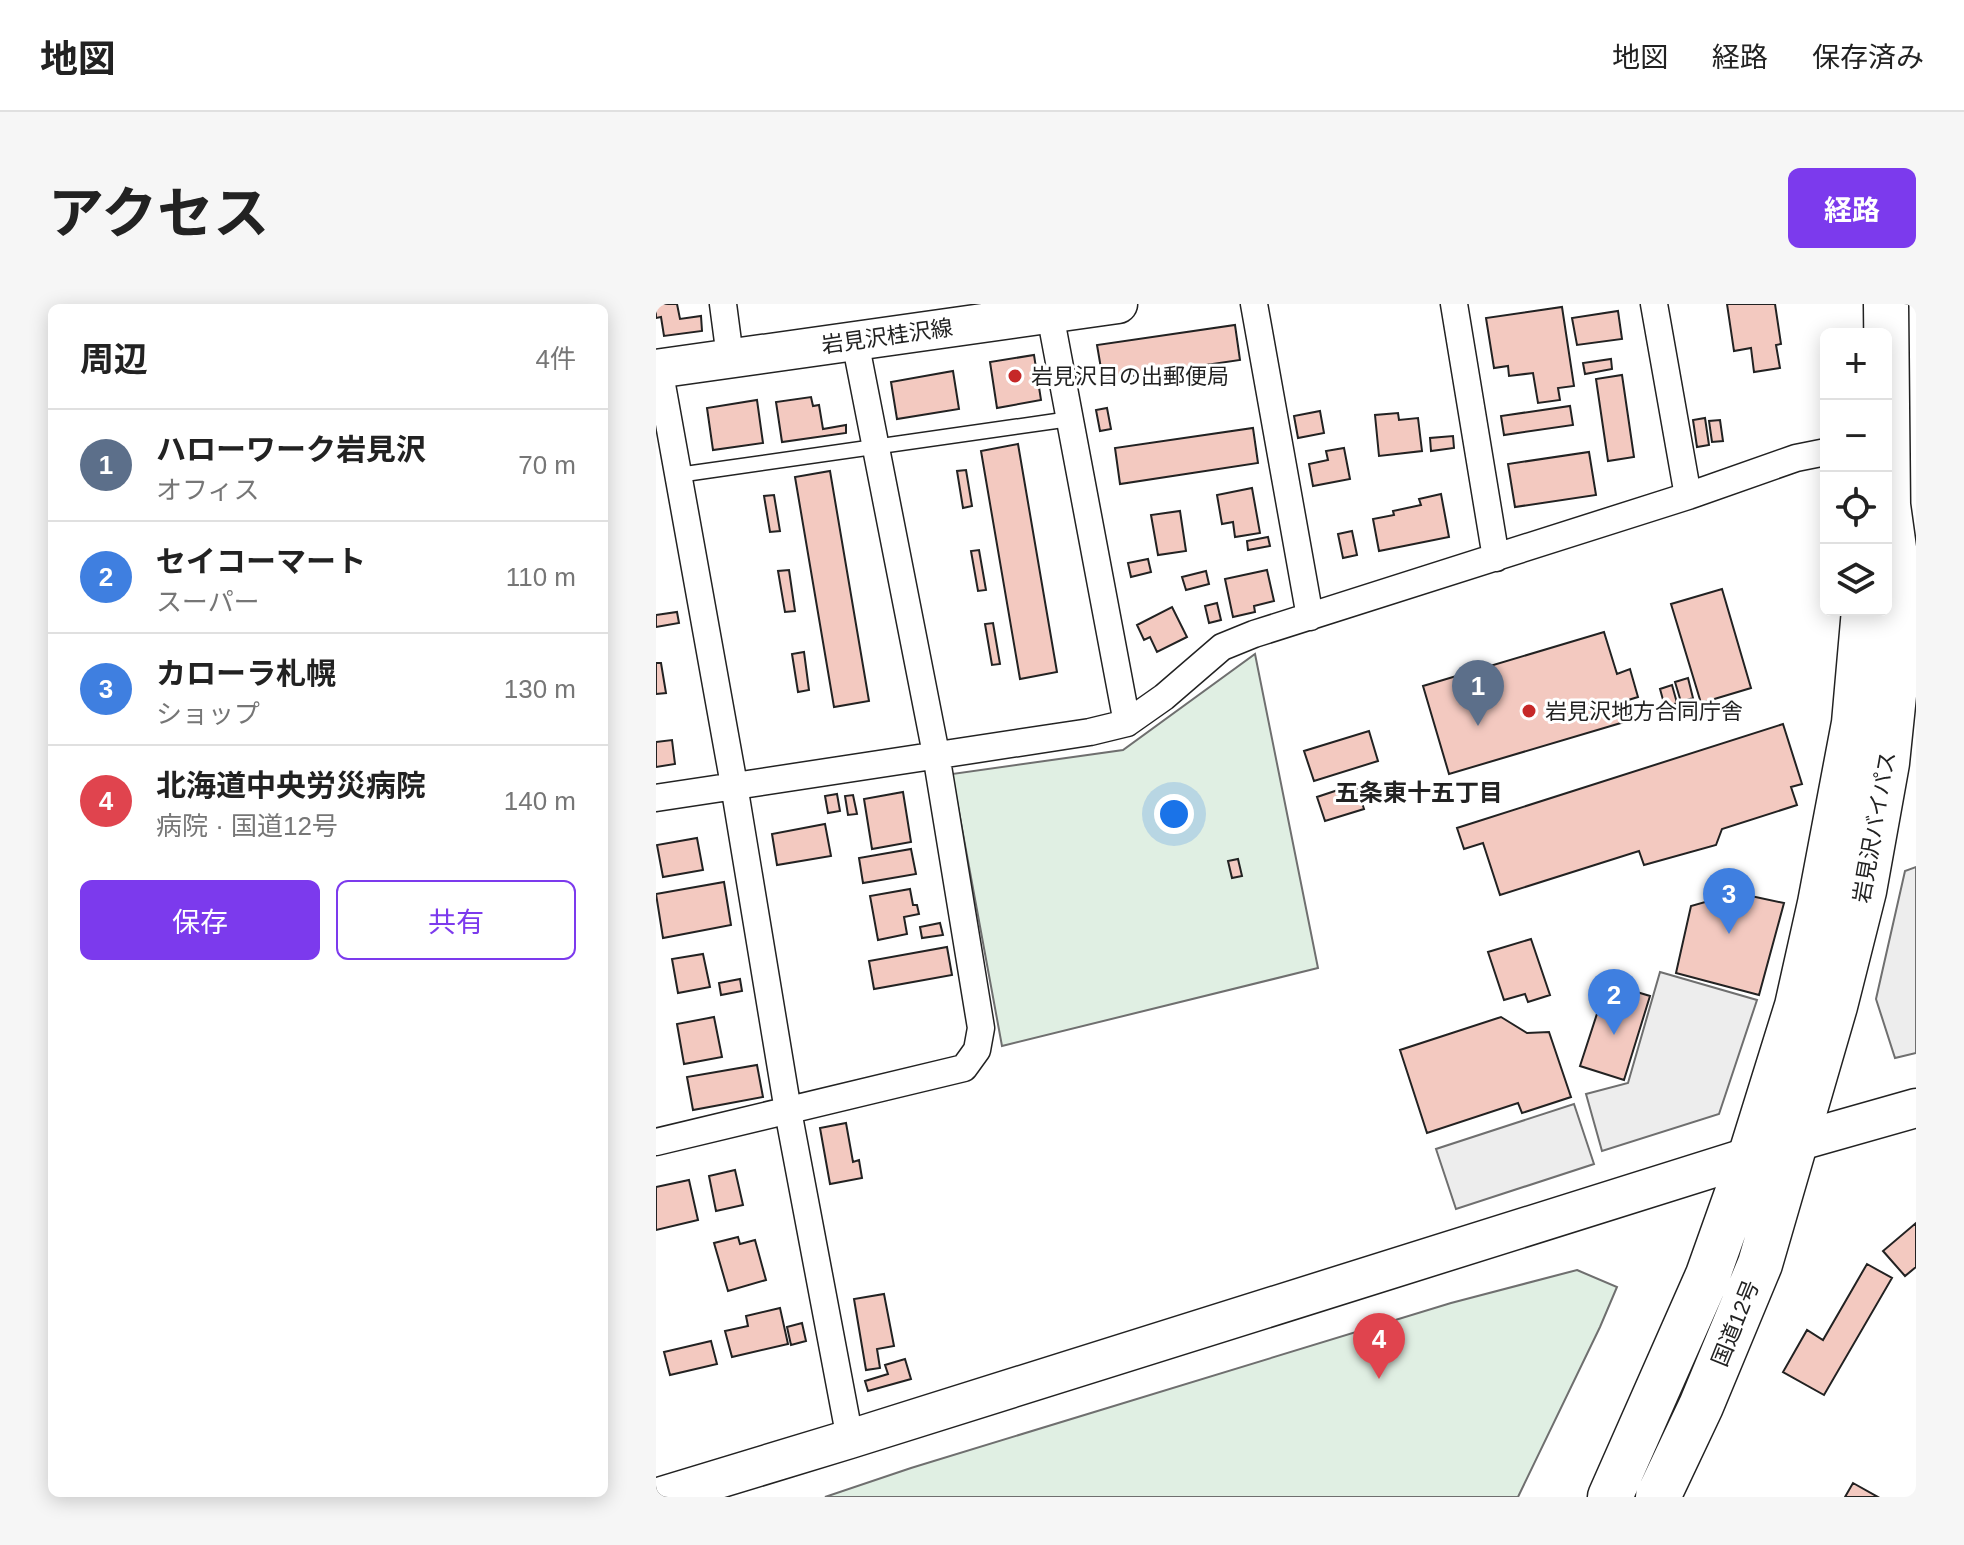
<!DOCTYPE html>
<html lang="ja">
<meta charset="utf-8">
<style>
:root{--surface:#fff;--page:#f6f6f6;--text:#222;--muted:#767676;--line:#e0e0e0;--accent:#7c3aed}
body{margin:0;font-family:Arial,"Noto Sans JP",sans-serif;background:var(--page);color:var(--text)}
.controls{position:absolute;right:24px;top:24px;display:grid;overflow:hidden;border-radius:12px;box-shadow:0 4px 20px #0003}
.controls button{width:72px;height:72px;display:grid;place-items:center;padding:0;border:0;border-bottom:2px solid var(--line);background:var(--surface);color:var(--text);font:40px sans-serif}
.you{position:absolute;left:518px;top:510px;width:28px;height:28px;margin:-20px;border:6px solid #fff;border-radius:50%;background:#1a73e8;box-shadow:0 0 0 12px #1a73e833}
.badge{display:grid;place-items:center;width:52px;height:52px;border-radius:50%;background:var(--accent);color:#fff;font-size:26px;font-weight:700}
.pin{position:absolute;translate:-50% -66px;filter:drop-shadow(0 2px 4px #0008)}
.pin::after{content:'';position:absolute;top:42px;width:28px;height:24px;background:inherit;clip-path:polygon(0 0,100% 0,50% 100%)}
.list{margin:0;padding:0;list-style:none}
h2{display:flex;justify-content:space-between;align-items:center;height:104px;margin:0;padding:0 32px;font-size:34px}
h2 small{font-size:26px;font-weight:400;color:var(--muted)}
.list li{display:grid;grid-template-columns:52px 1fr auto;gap:24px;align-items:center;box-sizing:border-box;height:112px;padding:0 32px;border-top:2px solid var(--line)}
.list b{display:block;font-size:30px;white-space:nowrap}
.list p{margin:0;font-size:26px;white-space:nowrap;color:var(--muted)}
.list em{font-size:26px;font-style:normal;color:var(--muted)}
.actions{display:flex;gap:16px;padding:24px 32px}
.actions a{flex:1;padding:18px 0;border:2px solid var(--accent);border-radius:12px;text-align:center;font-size:28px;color:var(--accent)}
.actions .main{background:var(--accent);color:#fff}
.icon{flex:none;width:44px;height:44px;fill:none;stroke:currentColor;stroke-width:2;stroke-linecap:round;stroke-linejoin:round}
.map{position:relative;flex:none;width:1260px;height:1193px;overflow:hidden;border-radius:12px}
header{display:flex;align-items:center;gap:48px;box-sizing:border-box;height:112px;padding:0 40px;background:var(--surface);border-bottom:2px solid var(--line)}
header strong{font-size:38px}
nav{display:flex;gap:44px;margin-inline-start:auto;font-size:28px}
.intro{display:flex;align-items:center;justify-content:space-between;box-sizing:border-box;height:192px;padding:0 48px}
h1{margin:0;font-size:56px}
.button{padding:20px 36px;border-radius:12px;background:var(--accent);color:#fff;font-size:28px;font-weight:700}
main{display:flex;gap:48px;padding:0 48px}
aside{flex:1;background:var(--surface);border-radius:12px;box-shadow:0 4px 20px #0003}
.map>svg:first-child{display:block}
.green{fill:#e0efe3;stroke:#6f6f6f;stroke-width:2}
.parking{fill:#ededed;stroke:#6f6f6f;stroke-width:2}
.building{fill:#f3c9c0;stroke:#222;stroke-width:2}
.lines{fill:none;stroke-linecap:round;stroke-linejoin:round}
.lane-casing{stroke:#222;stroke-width:17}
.street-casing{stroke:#222;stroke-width:29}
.secondary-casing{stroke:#222;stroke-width:41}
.highway-casing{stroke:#222;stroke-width:47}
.lane{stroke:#fff;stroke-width:14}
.street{stroke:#fff;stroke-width:26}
.secondary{stroke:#fff;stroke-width:38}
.highway{stroke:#fff;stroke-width:44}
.poi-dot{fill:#c62828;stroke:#fff;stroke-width:3}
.labels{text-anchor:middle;stroke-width:6;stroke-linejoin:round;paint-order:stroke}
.street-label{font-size:22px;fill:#222;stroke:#fff}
.poi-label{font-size:22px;fill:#222;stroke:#fff;text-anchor:start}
.neighbourhood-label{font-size:24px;font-weight:bold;fill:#222;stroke:#fff}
</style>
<header>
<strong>地図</strong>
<nav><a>地図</a><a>経路</a><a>保存済み</a></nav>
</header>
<div class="intro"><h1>アクセス</h1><a class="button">経路</a></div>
<main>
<aside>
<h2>周辺<small>4件</small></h2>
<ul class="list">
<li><span class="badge" style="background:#5c6f8a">1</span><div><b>ハローワーク岩見沢</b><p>オフィス</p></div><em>70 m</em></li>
<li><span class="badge" style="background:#3f7fe0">2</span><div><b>セイコーマート</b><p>スーパー</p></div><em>110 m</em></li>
<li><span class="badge" style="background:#3f7fe0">3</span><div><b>カローラ札幌</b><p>ショップ</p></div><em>130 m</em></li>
<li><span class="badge" style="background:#e0444e">4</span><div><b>北海道中央労災病院</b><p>病院 · 国道12号</p></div><em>140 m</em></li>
</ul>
<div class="actions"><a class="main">保存</a><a>共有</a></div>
</aside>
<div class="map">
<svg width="1260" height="1193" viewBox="0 0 1260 1193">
<rect width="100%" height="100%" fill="#fff"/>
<!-- green -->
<path class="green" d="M 599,350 L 662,664 L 346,742 L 296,470 L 467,446 Z
M 921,966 L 961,983 L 944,1023 L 862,1193 L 169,1193 L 255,1164 L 795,999 Z"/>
<!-- parking -->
<path class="parking" d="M 1260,563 L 1260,749 L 1239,754 L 1220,695 L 1249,567 Z
M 1004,668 L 1101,696 L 1063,810 L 946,847 L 930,790 L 972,779 Z
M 918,800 L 938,860 L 800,905 L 780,845 Z"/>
<!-- building -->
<path class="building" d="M 0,0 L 21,0 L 24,15 L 45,12 L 46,27 L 8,32 L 5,13 L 0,14 Z
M 1071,0 L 1119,0 L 1125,40 L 1120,41 L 1124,64 L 1098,68 L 1095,44 L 1078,47 Z
M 906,3 L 918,82 L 902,84 L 904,96 L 882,99 L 877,69 L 853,72 L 852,62 L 838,64 L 830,14 Z
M 962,7 L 966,35 L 921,41 L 916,14 Z
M 579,21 L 584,56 L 447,76 L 441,41 Z
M 378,51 L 385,96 L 341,104 L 334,58 Z
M 955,55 L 956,65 L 929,70 L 927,59 Z
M 297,67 L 303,105 L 241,115 L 235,78 Z
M 966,71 L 978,153 L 952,157 L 940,75 Z
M 155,93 L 157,102 L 163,101 L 167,125 L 190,121 L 190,129 L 126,138 L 120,98 Z
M 101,96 L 107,139 L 57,146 L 51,104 Z
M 914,102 L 917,121 L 848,131 L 845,112 Z
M 451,104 L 455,125 L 444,127 L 440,106 Z
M 664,107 L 668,129 L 642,134 L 638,112 Z
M 742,109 L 743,116 L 762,114 L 766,147 L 723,152 L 719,111 Z
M 1049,114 L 1053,141 L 1041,143 L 1037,116 Z
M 1064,116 L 1067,137 L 1056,138 L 1053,117 Z
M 597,124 L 602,159 L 464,180 L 459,144 Z
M 797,132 L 798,144 L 775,147 L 774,134 Z
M 362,140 L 401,368 L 364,375 L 325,147 Z
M 688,144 L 694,175 L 657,182 L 653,160 L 672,156 L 670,147 Z
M 933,148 L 940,191 L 859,203 L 852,160 Z
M 310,166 L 316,202 L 307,204 L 301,167 Z
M 174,167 L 213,397 L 178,403 L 139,173 Z
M 596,184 L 604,229 L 579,233 L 577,218 L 566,220 L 561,191 Z
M 785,190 L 793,233 L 723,247 L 717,215 L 738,211 L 737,207 L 765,201 L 763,195 Z
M 118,191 L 124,227 L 114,228 L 108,192 Z
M 524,207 L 530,247 L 502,251 L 495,211 Z
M 696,227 L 701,251 L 687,254 L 682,230 Z
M 612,233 L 614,242 L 592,246 L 591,237 Z
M 323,246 L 330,286 L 322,287 L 315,247 Z
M 492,255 L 495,268 L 475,273 L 472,259 Z
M 133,266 L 139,307 L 129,308 L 122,267 Z
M 611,266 L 618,297 L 598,302 L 599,308 L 577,313 L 569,275 Z
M 550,267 L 553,280 L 530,286 L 526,273 Z
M 1066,285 L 1095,384 L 1045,399 L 1015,300 Z
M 561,299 L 565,316 L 553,319 L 549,302 Z
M 516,303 L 531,333 L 501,348 L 494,333 L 488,336 L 481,321 Z
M 21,308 L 23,319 L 0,323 L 0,311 Z
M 337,319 L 344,360 L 336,361 L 329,320 Z
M 948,328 L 961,370 L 974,365 L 982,393 L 969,397 L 975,416 L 793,470 L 767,382 Z
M 148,348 L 153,386 L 142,388 L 136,350 Z
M 0,359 L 5,359 L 10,389 L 0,390 Z
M 1032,374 L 1037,394 L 1025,398 L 1019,378 Z
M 1016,381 L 1021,399 L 1009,403 L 1004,385 Z
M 1127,420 L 1146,480 L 1135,483 L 1141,501 L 1066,525 L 1060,541 L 988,561 L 983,547 L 844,591 L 827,539 L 808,545 L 801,524 Z
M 713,427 L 722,457 L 658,477 L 648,447 Z
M 16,436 L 19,460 L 0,463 L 0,438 Z
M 700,480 L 708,505 L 669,517 L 661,493 Z
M 247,488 L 255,538 L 216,545 L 208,495 Z
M 181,490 L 184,507 L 172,509 L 169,492 Z
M 197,491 L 201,510 L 192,511 L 189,492 Z
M 169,520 L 175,552 L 121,561 L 116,530 Z
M 41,534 L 47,566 L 7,573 L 1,541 Z
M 255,545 L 260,570 L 207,579 L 203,554 Z
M 582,555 L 586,572 L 576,574 L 572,557 Z
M 68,578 L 75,621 L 7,634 L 0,590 Z
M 254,585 L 257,601 L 261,601 L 263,610 L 248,613 L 251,630 L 222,636 L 214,592 Z
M 1081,589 L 1128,599 L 1103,691 L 1020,669 L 1035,602 Z
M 284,619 L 287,631 L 266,634 L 264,623 Z
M 875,635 L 894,691 L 872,698 L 869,690 L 848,696 L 832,648 Z
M 291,643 L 296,671 L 218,685 L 213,657 Z
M 47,650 L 54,683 L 22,689 L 16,655 Z
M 84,675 L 86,687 L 65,691 L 63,679 Z
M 951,679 L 994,692 L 968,776 L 924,762 Z
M 58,713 L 66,753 L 28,760 L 21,720 Z
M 845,713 L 871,729 L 893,728 L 915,793 L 866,809 L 862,799 L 771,829 L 744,746 Z
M 101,761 L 107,793 L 37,806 L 31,773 Z
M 190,819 L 197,858 L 203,856 L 206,874 L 174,880 L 164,824 Z
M 79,866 L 87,901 L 60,907 L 53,872 Z
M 33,876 L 42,916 L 0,926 L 0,883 Z
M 1260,919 L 1260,963 L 1249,972 L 1227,947 Z
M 82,933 L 84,940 L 99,936 L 110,976 L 72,987 L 58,939 Z
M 1211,960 L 1236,974 L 1168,1091 L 1127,1068 L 1151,1026 L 1167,1036 Z
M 228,990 L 238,1042 L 221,1045 L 224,1064 L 210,1066 L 198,995 Z
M 124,1004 L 132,1040 L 76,1053 L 69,1027 L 92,1022 L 90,1012 Z
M 146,1019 L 150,1037 L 135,1041 L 131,1023 Z
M 55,1037 L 61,1060 L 14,1071 L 8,1048 Z
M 249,1055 L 255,1075 L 212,1087 L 209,1077 L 232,1070 L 229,1061 Z
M 1197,1179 L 1222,1193 L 1189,1193 Z"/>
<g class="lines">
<!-- lane casing -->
<g class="lane-casing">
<path id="lane" d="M 22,171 L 414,115"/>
</g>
<!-- street casing -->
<g class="street-casing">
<path id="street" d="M 67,0 L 74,53
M 598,0 L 654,313
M 798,0 L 840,254
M 998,0 L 1032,192
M 394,10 L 471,419
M 3,64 L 78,481 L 132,807 L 194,1135
M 0,494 L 434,428 L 471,419 L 508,393 L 566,343 L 598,330 L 1032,192 L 1140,154 L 1170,148
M 0,838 L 308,764 L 321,746 L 325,724 L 280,450 L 199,37"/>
</g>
<!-- secondary casing -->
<g class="secondary-casing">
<path id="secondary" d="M 0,65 L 462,0
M 3,1193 L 194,1135 L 1140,838 L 1260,804"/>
</g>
<!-- highway casing -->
<g class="highway-casing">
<path id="highway" d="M 954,1193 L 1052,971 L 1094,853 L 1141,702 L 1164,599 L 1198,419 L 1208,306
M 1002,1193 L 1045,1102 L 1104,960 L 1179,702 L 1208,587 L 1231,459 L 1240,372 L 1245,294 L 1232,201 L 1230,0"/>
</g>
<!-- lane -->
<use href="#lane" class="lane"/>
<!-- street -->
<use href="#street" class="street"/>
<!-- secondary -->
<use href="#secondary" class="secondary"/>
<!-- highway -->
<use href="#highway" class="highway"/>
</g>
<!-- markers -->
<g class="poi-dot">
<circle cx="359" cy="72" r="8"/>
<circle cx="873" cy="407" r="8"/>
</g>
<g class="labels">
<!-- street labels -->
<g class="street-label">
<text transform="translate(231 32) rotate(-8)" y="8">岩見沢桂沢線</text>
<text transform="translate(1218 523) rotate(-80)" y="8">岩見沢バイパス</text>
<text transform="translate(1079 1019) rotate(-68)" y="8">国道12号</text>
</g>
<!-- poi labels -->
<g class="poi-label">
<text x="375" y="80">岩見沢日の出郵便局</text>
<text x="889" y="415">岩見沢地方合同庁舎</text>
</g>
<!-- neighbourhood labels -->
<g class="neighbourhood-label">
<text x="763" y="497">五条東十五丁目</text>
</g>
</g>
</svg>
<div class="controls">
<button>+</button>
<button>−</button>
<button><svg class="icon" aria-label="locate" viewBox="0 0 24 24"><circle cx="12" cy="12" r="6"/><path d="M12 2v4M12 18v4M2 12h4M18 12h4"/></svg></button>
<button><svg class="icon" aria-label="layers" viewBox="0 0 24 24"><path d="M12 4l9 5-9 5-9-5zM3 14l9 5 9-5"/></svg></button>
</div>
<div class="you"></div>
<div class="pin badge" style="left:822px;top:422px;background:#5c6f8a">1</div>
<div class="pin badge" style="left:958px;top:731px;background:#3f7fe0">2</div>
<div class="pin badge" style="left:1073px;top:630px;background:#3f7fe0">3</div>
<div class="pin badge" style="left:723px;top:1075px;background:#e0444e">4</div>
</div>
</main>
